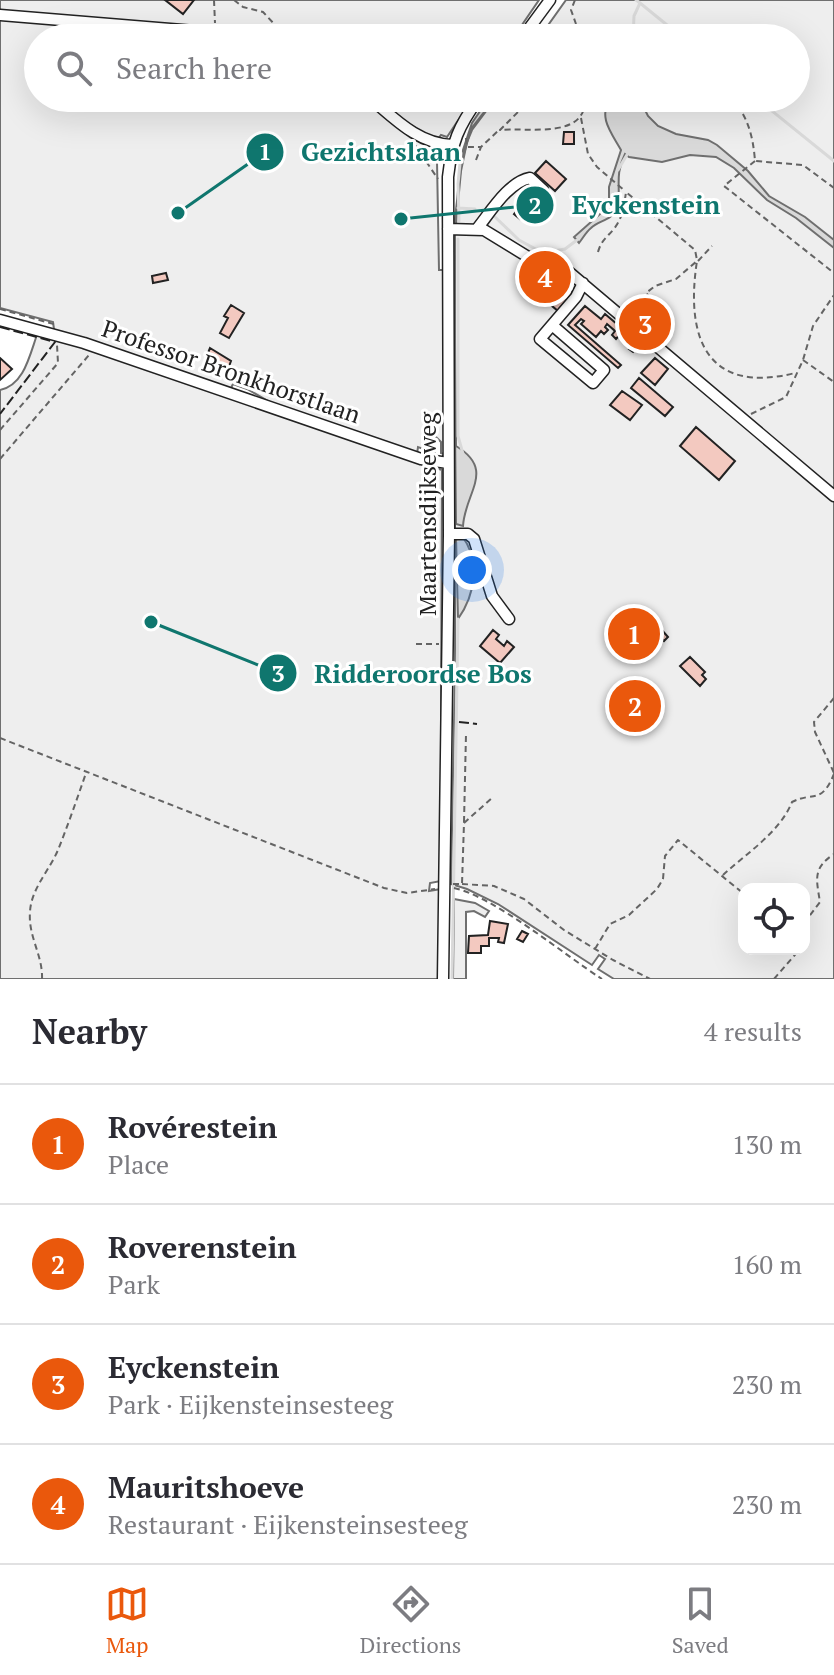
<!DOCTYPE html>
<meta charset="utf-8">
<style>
:root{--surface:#fff;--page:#f2f2f3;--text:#2b2b33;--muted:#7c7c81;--line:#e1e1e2;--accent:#ea580c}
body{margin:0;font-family:"PT Serif",serif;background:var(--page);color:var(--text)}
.controls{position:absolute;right:24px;bottom:24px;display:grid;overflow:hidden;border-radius:16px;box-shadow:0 8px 32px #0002}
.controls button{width:72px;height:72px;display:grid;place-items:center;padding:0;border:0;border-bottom:2px solid var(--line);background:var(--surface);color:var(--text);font:40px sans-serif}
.you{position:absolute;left:472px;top:570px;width:28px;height:28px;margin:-20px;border:6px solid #fff;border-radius:50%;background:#1a73e8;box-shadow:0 0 0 12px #1a73e833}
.badge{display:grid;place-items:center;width:52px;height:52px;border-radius:50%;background:var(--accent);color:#fff;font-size:26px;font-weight:700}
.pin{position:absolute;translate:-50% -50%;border:4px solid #fff;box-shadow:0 2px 8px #0006}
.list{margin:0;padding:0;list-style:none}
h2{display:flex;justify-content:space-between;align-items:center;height:104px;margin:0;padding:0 32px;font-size:34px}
h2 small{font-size:26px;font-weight:400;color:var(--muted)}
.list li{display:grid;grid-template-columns:52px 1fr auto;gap:24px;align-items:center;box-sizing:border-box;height:120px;padding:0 32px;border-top:2px solid var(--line)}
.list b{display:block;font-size:30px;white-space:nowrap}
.list p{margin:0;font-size:26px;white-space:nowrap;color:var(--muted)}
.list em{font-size:26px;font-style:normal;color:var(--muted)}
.icon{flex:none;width:44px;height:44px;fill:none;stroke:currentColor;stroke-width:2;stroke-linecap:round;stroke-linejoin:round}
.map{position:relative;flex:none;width:834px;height:979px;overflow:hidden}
.search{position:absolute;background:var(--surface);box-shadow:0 8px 32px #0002;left:24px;right:24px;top:24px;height:88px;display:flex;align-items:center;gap:20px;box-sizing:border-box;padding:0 28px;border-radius:44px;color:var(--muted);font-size:30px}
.sheet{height:584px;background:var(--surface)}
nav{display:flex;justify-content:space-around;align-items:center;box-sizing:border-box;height:112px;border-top:2px solid var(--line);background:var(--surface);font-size:22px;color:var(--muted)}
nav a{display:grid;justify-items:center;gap:4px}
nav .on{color:var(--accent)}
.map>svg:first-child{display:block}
.green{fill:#eee;stroke:#6f6f6f;stroke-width:2;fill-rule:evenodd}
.water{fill:#d9d9d9;stroke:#6f6f6f;stroke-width:2}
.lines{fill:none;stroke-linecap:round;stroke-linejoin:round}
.stream{stroke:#d9d9d9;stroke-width:3}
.building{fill:#f3c9c0;stroke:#222;stroke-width:2}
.minor-casing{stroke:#222;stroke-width:13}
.path{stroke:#646464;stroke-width:2;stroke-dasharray:6 4;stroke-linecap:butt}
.minor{stroke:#fff;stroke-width:10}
.fence{stroke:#222;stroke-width:2;stroke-dasharray:10 4;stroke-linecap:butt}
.labels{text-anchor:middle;stroke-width:6;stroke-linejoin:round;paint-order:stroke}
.street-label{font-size:24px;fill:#222;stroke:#fff}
.leader{fill:none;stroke:#0f766e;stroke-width:3}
.callout-dot{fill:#0f766e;stroke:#fff;stroke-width:3}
.mark-label{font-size:24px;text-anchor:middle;font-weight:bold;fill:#fff}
.callout-label{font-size:26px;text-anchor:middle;font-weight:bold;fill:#0f766e;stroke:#fff;stroke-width:6;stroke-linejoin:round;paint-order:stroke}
</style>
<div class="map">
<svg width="834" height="979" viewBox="0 0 834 979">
<rect width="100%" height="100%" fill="#fff"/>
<!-- green -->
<path class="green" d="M 0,0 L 539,0 L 513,38 L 38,38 L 38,98 L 473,98 L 447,137 L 441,135 L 437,140 L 437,149 L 440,150 L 437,161 L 439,270 L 451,270 L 452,457 L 441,453 L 441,442 L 436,437 L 435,453 L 418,447 L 416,461 L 442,470 L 441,716 L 444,718 L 441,761 L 441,881 L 430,883 L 429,891 L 441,889 L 438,979 L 0,979 L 0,390 C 25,385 30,353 38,332 L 55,336 L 53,322 L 0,308 ZM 233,384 L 247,389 L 301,420 L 228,394 Z
M 566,0 L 834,0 L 834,979 L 614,979 L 598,969 L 605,959 L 599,955 L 592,965 L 498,904 L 467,889 L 451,884 L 455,669 L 455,235 L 461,171 L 467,142 L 472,130 L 496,98 L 796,98 L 796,38 L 539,38 ZM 744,889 L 804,889 L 804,949 L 744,949 Z
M 454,899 L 475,903 L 489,911 L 485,917 L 474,911 L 466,912 L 466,979 L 453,979 Z"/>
<!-- water -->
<path class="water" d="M 489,98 L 495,98 L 471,129 L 460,168 L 454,235 L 456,446 C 496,470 465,492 463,526 L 456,524 L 453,235 L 463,150 L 472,123 Z
M 610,98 L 639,98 L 648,116 L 658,126 L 676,134 L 708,140 L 717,145 L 748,171 L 769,196 L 805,217 L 834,240 L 834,248 L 796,218 L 767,200 L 734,168 L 716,157 L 690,155 L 662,162 L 629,157 L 625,154 C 613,177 623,193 616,210 C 612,220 598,221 591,228 C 586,232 583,238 579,243 L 574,237 L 609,206 L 609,187 L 621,150 C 611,132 598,118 610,98 Z
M 456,536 L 462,536 C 481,561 475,595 458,619 Z"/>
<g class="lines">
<!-- stream -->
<path class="stream" d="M 640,3 L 683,38
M 633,38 L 634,16 L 640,3 L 636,0
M 756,98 L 834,161
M 618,170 L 628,153
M 458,208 L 475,209
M 494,216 L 519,240 L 543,253 L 565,249 L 577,240
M 459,221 L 458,184 L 461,153
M 458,239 L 458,436 L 463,454
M 452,979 L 458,619"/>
</g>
<!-- building -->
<path class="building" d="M 165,0 L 194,0 L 183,14 Z
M 564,132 L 574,132 L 574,144 L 563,144 Z
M 546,161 L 566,179 L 555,191 L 535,173 Z
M 519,208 L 525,213 L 520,219 L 514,214 Z
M 551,266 L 555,270 L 543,285 L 539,281 Z
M 556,269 L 560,273 L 557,281 L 562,276 L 567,280 L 563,286 L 574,293 L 558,311 L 532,289 L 538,281 L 543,285 Z
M 166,273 L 168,280 L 153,283 L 152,276 Z
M 231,305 L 244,313 L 229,338 L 220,333 L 228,318 L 224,316 Z
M 585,306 L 601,319 L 605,314 L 624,330 L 616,339 L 612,335 L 615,331 L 607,324 L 605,327 L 608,330 L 604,334 L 601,331 L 596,337 L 581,324 L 584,321 L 581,319 L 575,325 L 621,365 L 618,368 L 568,325 Z
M 631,336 L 640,344 L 633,352 L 629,349 L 633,344 L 628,339 Z
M 210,348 L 231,361 L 228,369 L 205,360 Z
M 0,358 L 12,369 L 0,380 Z
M 655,358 L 668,369 L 655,385 L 641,373 Z
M 639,378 L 673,407 L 665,416 L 631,388 Z
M 622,391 L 642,405 L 630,420 L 610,405 Z
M 696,427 L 735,461 L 719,480 L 680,446 Z
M 631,620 L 639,627 L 642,626 L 649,637 L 635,651 L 620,636 Z
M 660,628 L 668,637 L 664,641 L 656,633 Z
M 493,630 L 499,635 L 496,639 L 504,646 L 507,641 L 514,647 L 500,663 L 480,646 Z
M 690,657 L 705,672 L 702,675 L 706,679 L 700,686 L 680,666 Z
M 490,921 L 508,924 L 504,943 L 498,942 L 499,938 L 489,938 L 489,946 L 481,946 L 481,953 L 468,953 L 469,936 L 488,935 Z
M 522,931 L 528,934 L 523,942 L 517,939 Z"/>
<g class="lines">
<!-- minor casing -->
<g class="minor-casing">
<path id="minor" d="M 0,15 L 279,38
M 522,38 L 550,0
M 370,98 C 394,118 418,144 452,145
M 448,229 L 484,230 L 533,260 L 563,267 L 834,496
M 476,230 C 490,213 508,182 530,178 L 543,190
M 0,320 L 84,343 L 421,459 L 448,463
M 552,325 L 604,370 L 593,383 L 540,339 L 576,297 L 583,283
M 449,534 L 468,534 L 474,539 L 492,596 L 509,619
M 443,979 L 449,534 L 448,177 C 452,142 458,127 479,98"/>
</g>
<!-- path -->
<path class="path" d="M 214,0 L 215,23
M 234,0 L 243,7 L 263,12 L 278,28
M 575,0 L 571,10 L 576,24
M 565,38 L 576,25 L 593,38
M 532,98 L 500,130 C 528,127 587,140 585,98
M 731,98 C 748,116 753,136 755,161 L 803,165 L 834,188
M 581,118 L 588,154 L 597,167 L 625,191
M 466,138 L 467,147 L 481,147
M 415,145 L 438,179
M 476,160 L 481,147 L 499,130
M 755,161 L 724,186 L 834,273
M 598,252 C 601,241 606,238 613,230 C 623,218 624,206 626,192 L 695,250 L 697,260
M 698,261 L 712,246
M 0,309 L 57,325
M 664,313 L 646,293 L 655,286 L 676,279 L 697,261 C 685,338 707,395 795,373
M 803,360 L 834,382
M 751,414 L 786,397 L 803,360 L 813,326 L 834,295
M 0,430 L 58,363 L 57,345
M 0,459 L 89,355
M 416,644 L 439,644
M 834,698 L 814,722 L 815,732 L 834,773
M 0,738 L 384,888 L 407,893 L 435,889
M 464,822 L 466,734
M 723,875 C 747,853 780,832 792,802 C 814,791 821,805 834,774
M 453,884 L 462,884 L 464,823 L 492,798
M 462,884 L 494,886 L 524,899 L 564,930 L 613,960 L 650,979
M 454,888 C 495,897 563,954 602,979
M 804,923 L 820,902 C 816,878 813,868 834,854
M 595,949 L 610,924 L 629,915 L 657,889 L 663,879 L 665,856 L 678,840 L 744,894
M 42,979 C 43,955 28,937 30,912 C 31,889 49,871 58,850 C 68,825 77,799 86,773
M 774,979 L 800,949"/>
<!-- minor -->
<use href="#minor" class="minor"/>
<!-- fence -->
<path class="fence" d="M 0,327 L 55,342 L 0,414
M 459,722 L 477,724"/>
</g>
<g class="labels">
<!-- street labels -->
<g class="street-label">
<text transform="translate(231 372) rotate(19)" y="8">Professor Bronkhorstlaan</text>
<text transform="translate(428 514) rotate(-90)" y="8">Maartensdijkseweg</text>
</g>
</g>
<!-- callouts -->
<path class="leader" d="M178 213L265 152M401 219L535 205M151 622L278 673"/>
<g class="callout-dot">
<circle cx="178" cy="213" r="8"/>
<circle cx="401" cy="219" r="8"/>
<circle cx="151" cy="622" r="8"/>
<circle cx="265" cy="152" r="20"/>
<circle cx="535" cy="205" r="20"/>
<circle cx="278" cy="673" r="20"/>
</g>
<g class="mark-label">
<text x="265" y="160">1</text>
<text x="535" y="214">2</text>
<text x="278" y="682">3</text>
</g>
<g class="callout-label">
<text x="381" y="161">Gezichtslaan</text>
<text x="646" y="214">Eyckenstein</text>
<text x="423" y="683">Ridderoordse Bos</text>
</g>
</svg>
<div class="controls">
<button><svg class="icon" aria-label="locate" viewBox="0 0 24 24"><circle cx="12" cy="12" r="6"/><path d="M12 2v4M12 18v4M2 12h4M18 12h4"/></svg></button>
</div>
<div class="you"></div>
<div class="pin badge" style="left:634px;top:634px">1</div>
<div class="pin badge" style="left:635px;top:706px">2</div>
<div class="pin badge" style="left:645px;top:324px">3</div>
<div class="pin badge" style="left:545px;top:277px">4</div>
<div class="search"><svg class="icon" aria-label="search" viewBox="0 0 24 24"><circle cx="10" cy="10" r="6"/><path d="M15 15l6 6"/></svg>Search here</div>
</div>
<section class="sheet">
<h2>Nearby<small>4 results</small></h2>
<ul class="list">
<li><span class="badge">1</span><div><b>Rovérestein</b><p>Place</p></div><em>130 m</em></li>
<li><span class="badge">2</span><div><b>Roverenstein</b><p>Park</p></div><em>160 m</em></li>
<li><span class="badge">3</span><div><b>Eyckenstein</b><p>Park · Eijkensteinsesteeg</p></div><em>230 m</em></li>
<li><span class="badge">4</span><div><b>Mauritshoeve</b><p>Restaurant · Eijkensteinsesteeg</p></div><em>230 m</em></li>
</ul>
</section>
<nav>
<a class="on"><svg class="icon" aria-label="map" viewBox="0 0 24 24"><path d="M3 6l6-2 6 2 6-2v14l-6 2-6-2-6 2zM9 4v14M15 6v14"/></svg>Map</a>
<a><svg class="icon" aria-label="directions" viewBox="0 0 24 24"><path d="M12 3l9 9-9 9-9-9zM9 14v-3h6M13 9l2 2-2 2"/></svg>Directions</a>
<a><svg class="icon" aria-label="saved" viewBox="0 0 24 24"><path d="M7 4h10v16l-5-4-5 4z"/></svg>Saved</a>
</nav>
